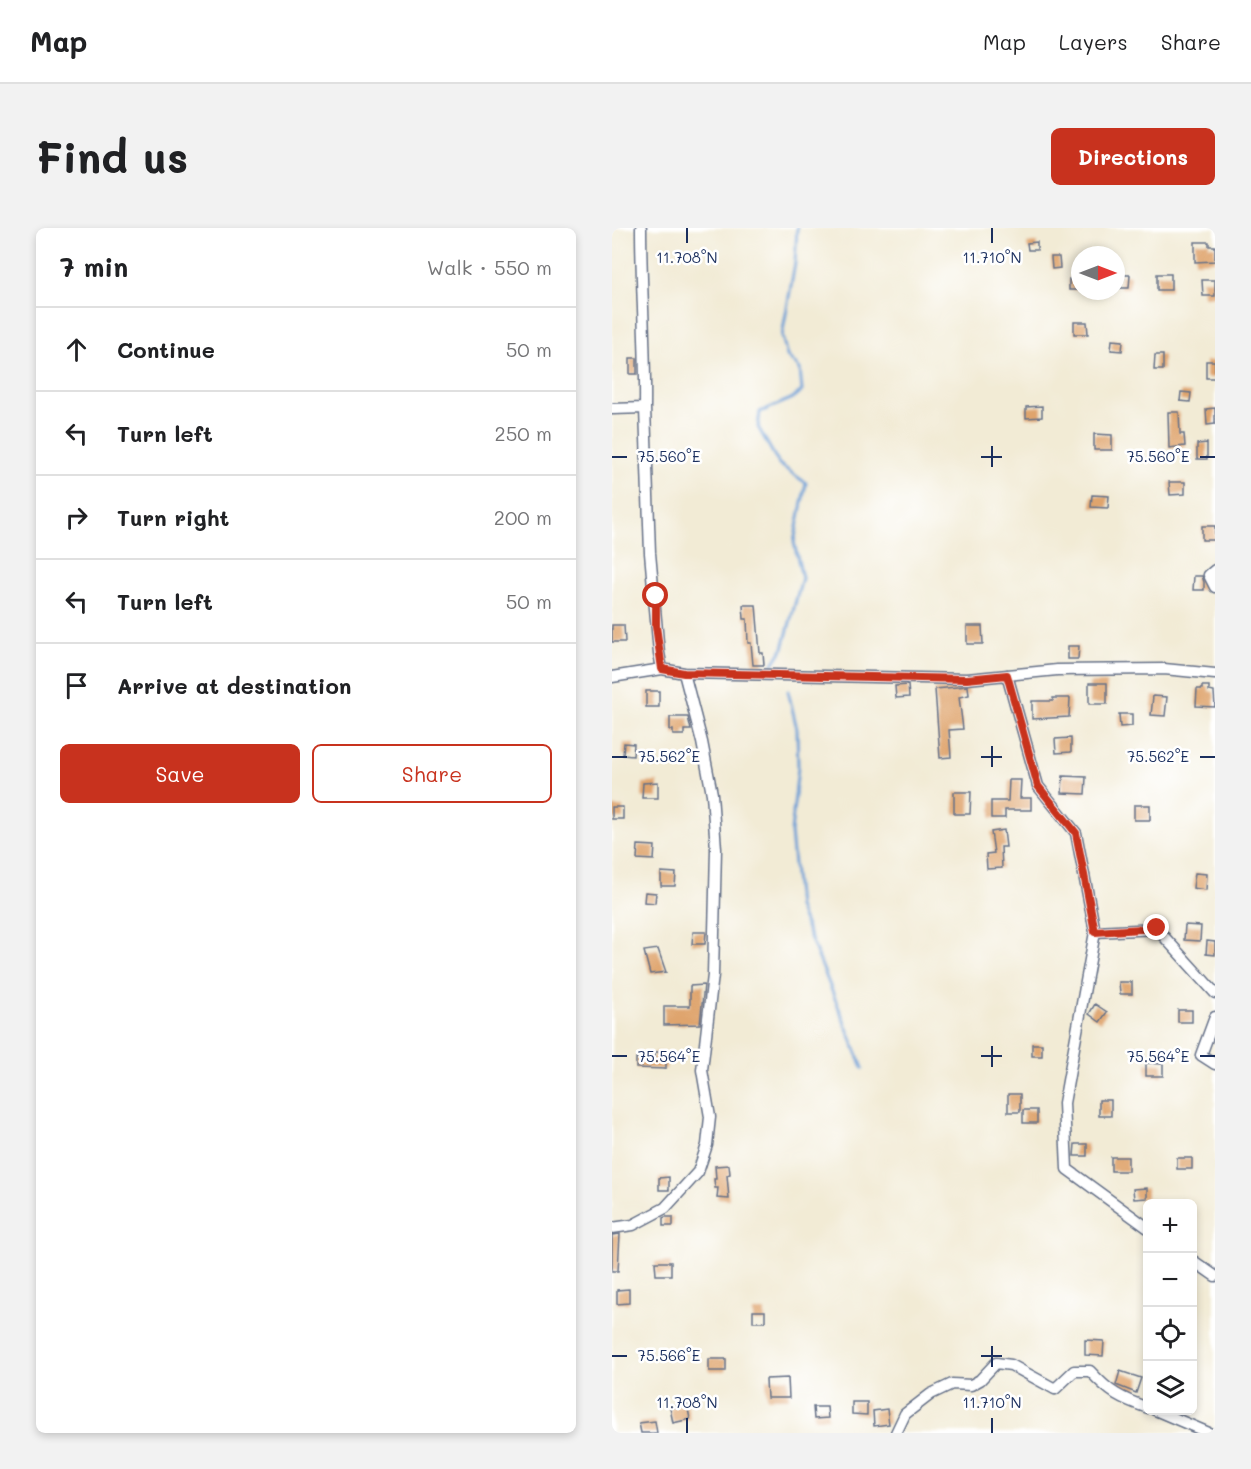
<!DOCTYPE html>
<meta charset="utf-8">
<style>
:root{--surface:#fff;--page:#f2f2f2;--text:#202124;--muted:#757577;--line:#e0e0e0;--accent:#c8321e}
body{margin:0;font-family:Mali,sans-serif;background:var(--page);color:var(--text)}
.controls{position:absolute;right:18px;bottom:18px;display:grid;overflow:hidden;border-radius:9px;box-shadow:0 3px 9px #0003}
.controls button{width:54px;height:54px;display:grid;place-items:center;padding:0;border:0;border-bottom:2px solid var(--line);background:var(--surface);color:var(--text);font:30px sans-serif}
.compass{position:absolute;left:459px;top:18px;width:54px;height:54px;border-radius:50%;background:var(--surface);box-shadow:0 3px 9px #0003;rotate:90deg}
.stop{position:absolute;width:18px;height:18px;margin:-14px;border:4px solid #c8321e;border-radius:50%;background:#fff}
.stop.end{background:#c8321e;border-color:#fff;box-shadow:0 2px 6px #0008}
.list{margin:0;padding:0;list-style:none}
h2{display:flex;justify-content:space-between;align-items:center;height:78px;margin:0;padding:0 24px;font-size:26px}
h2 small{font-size:20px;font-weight:400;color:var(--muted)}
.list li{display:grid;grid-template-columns:39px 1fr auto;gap:18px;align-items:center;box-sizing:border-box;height:84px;padding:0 24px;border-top:2px solid var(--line)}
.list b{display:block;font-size:22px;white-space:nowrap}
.list em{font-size:20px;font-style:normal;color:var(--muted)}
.actions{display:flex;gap:12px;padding:18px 24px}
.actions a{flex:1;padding:14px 0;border:2px solid var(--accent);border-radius:9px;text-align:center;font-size:21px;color:var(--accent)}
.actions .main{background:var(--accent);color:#fff}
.icon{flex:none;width:33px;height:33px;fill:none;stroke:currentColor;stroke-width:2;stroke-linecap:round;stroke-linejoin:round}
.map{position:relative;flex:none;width:603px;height:1205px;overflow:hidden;border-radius:9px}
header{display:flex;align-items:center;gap:36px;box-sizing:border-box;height:84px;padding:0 30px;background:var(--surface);border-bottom:2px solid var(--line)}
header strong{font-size:28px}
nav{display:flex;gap:33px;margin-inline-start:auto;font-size:21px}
.intro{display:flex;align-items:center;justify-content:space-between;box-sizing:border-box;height:144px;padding:0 36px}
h1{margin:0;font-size:42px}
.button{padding:15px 27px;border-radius:9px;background:var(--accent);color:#fff;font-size:21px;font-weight:700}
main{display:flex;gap:36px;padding:0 36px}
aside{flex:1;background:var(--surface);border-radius:9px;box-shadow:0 3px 9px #0003}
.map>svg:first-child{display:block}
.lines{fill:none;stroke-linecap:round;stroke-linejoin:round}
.stream{stroke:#699dd5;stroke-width:3}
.building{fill:#dfa46d}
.street-casing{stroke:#667188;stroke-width:13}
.street{stroke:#fff;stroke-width:10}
.route{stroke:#c8321e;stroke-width:8}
.ticks{fill:none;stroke:#1b2f5e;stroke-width:2}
.ticks-label{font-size:15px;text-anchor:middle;fill:#1b2f5e;stroke:#fff;stroke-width:5;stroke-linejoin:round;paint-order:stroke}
</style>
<header>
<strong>Map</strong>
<nav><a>Map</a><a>Layers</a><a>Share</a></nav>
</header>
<div class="intro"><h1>Find us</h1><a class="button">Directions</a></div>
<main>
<aside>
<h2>7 min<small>Walk · 550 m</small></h2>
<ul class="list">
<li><svg class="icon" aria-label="ahead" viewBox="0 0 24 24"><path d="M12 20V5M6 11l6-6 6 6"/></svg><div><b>Continue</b></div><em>50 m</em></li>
<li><svg class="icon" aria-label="left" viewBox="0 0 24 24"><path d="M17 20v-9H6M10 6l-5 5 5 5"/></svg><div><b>Turn left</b></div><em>250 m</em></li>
<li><svg class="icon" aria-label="right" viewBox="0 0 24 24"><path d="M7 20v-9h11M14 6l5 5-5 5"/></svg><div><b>Turn right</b></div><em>200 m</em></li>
<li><svg class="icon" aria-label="left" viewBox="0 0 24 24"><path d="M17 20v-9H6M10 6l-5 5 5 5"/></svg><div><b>Turn left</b></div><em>50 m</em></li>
<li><svg class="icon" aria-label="arrive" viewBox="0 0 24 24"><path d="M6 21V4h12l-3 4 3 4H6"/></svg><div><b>Arrive at destination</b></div></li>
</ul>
<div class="actions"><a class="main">Save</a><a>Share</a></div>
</aside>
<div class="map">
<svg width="603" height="1205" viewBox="0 0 603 1205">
<rect width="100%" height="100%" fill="#fff"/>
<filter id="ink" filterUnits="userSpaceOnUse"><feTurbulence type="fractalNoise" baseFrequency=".0167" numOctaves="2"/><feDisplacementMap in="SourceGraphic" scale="12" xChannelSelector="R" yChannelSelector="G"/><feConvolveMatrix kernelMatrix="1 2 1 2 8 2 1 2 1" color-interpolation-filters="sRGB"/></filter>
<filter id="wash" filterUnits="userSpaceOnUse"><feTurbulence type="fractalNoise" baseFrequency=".008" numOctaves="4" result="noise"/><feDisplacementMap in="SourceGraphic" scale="24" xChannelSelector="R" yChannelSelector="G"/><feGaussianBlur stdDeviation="1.35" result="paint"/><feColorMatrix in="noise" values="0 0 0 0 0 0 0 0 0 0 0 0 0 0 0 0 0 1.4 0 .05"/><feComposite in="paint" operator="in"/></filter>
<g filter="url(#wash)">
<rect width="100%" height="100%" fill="#f2ebd5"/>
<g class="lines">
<!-- stream -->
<path class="stream" d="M 161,436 L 171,420 L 190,350 L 182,314 L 194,255 L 167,236 L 146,199 L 148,184 L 179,171 L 190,163 L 188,141 L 175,128 L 170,108 L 183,35 L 185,0
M 176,463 L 185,501 L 186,539 L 179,604 L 186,679 L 251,840"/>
</g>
<g id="blocks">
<!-- building -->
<path class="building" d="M 425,14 L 425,22 L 416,22 L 415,15 Z
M 583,14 L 597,14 L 597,18 L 603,18 L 603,33 L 583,34 Z
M 439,29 L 447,29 L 448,40 L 440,41 Z
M 545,46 L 559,46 L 559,62 L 545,62 Z
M 508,47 L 518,47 L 517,60 L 508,60 Z
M 457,51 L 468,51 L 468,62 L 457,62 Z
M 590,52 L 603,52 L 603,68 L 591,68 Z
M 462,94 L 475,94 L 476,106 L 462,106 Z
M 500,112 L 511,113 L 510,123 L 499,122 Z
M 543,127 L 551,127 L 551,142 L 542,142 Z
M 18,130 L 25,130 L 25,146 L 18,146 Z
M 594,133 L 603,133 L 603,150 L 594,150 Z
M 569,164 L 579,165 L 578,174 L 568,173 Z
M 430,178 L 430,189 L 414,190 L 414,179 Z
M 603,180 L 603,196 L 595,197 L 594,181 Z
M 556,184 L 567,184 L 568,206 L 572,206 L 573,218 L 557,220 Z
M 482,206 L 500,207 L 500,222 L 482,222 Z
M 595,215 L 595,231 L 585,231 L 585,216 Z
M 557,254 L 573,254 L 573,266 L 558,267 Z
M 480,267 L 497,268 L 496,280 L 479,279 Z
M 590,298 L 603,298 L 603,312 L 590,312 Z
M 582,348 L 590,348 L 592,354 L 592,362 L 581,362 Z
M 131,377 L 144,377 L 148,425 L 151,425 L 152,437 L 141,437 L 139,415 L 136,415 L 135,391 L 132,391 Z
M 0,397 L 12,397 L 13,414 L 0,414 Z
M 355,398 L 370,398 L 371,416 L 355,416 Z
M 456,418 L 467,418 L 466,431 L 456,431 Z
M 477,455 L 495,455 L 495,476 L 477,476 Z
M 296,457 L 297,469 L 284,470 L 283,458 Z
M 356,458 L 357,467 L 347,469 L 351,501 L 337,502 L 339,529 L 328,530 L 323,461 Z
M 590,458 L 597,458 L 597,463 L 602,464 L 603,479 L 584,478 L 585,461 L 590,461 Z
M 34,463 L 47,463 L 47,479 L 34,479 Z
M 541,468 L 555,469 L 553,488 L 539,487 Z
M 441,470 L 458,470 L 457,489 L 420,491 L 420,473 L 441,473 Z
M 507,486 L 520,486 L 520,498 L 508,499 Z
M 58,489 L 76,489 L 79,502 L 72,502 L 72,507 L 61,507 L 61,502 L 58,502 Z
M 459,510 L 459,524 L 444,525 L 443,511 Z
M 12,515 L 22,516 L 21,528 L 11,527 Z
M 451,548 L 474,549 L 473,566 L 450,565 Z
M 397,552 L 409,552 L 408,570 L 419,570 L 419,582 L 393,582 L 393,590 L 379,590 L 379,573 L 396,573 Z
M 46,554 L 46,570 L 30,570 L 31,555 Z
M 342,564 L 359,564 L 358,586 L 342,586 Z
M 522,577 L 538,577 L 538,592 L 522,592 Z
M 0,579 L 11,579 L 11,591 L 0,591 Z
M 392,602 L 394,619 L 389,619 L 390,640 L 375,641 L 374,626 L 382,625 L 379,604 Z
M 26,617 L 43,618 L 42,632 L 25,631 Z
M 49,644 L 64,645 L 63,658 L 49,658 Z
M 583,645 L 595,646 L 594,662 L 581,660 Z
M 33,664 L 44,665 L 43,675 L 32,674 Z
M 573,697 L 589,698 L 588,713 L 572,712 Z
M 81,704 L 94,704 L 93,716 L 80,716 Z
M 595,713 L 603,714 L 603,727 L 594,726 Z
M 46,721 L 54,744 L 38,746 L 32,723 Z
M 507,754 L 520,754 L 520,766 L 508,766 Z
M 92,757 L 88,796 L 52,797 L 52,778 L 78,778 L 78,758 Z
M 483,776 L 495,784 L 488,794 L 477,786 Z
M 566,782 L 580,782 L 580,794 L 566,794 Z
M 420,816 L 430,816 L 430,828 L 420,828 Z
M 43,824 L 54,824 L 54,841 L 24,840 L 24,830 L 43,831 Z
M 534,835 L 551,836 L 551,848 L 534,848 Z
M 396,866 L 408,866 L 408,884 L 396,884 Z
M 487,872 L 499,872 L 499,888 L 487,888 Z
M 411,882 L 425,882 L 425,895 L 411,895 Z
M 463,916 L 475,916 L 475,928 L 462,928 Z
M 499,929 L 516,929 L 516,943 L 499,943 Z
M 565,930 L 580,930 L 580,941 L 565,941 Z
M 117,937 L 118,946 L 115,947 L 117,971 L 105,970 L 106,960 L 103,960 L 102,951 L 104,951 L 103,938 Z
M 57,949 L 57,962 L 47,962 L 47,950 Z
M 535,960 L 535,970 L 522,971 L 521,961 Z
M 53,989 L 61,989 L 61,998 L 51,998 L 51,990 Z
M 8,1006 L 6,1043 L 0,1043 L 0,1007 Z
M 43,1034 L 59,1034 L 59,1047 L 44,1047 Z
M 17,1061 L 17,1075 L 5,1076 L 5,1062 Z
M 141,1083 L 153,1083 L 153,1094 L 141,1094 Z
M 473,1112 L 492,1113 L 491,1128 L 473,1127 Z
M 97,1131 L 114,1131 L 114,1143 L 97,1143 Z
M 508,1143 L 529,1150 L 524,1165 L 504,1157 Z
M 176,1150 L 177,1170 L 155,1170 L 154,1151 Z
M 240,1174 L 255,1174 L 255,1187 L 240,1186 Z
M 75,1176 L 78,1191 L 61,1195 L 58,1180 Z
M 201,1179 L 215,1179 L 216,1190 L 202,1191 Z
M 275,1181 L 277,1196 L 262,1198 L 261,1183 Z
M 43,1193 L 45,1205 L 29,1205 L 27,1195 Z"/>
</g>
</g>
<g filter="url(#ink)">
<use href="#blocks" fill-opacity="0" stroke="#667188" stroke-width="1.5"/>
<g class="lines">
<!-- street casing -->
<g class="street-casing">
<path id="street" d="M 0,181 L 33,180 C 34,120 29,60 29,0
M 603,342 L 597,347 L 603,359
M 72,445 L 355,451 L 445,442 L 552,441 L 603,446
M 395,447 L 426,558 L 464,605 L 483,704 L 452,875 L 455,941 L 536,1000
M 0,449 L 50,441
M 483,704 L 545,701 L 603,765
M 603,789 L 589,827 L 603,836
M 0,1000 L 21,997 L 53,980 L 86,944 L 95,917 L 98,889 L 90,842 L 101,747 L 104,621 L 100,566 L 90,514 L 72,445 L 50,441 L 47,425 L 38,325 L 33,180
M 580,1032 L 603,1048
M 543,1182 L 597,1205
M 284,1205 L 293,1186 L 319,1166 L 340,1156 L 359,1157 L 368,1152 L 384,1135 L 399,1137 L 443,1161 L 462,1143 L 478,1143 C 498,1165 508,1170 536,1180"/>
</g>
<!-- street -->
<use href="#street" class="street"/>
</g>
</g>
<g class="lines" filter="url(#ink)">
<!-- route -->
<path class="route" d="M 44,368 L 44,398 L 50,441 L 72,445 L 355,451 L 395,447 L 426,558 L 464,605 L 483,704 L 545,700"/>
</g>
<!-- ticks -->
<path class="ticks" d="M 75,0 L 75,15M 380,0 L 380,15M 380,218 L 380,239M 0,229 L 15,229M 369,229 L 390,229M 588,229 L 603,229M 380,518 L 380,539M 0,529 L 15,529M 369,529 L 390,529M 588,529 L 603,529M 380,818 L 380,839M 0,828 L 15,828M 369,828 L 390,828M 588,828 L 603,828M 380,1118 L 380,1139M 0,1128 L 15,1128M 369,1128 L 390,1128M 75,1190 L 75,1205M 380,1190 L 380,1205"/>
<g class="ticks-label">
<text x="75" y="35">11.708°N</text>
<text x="380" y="35">11.710°N</text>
<text x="57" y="234">75.560°E</text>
<text x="546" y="234">75.560°E</text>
<text x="546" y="534">75.562°E</text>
<text x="57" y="534">75.562°E</text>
<text x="546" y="834">75.564°E</text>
<text x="57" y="834">75.564°E</text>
<text x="57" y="1133">75.566°E</text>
<text x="75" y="1180">11.708°N</text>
<text x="380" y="1180">11.710°N</text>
</g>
</svg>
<div class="controls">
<button>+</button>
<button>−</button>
<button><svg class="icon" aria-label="locate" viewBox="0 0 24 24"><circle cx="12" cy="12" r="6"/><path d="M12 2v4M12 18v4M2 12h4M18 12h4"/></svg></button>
<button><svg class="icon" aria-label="layers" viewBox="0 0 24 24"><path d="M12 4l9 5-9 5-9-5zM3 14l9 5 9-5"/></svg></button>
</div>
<svg class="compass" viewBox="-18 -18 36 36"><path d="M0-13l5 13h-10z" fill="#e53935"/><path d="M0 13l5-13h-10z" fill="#757577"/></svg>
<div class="stop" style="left:44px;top:368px"></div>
<div class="stop end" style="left:545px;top:700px"></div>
</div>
</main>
